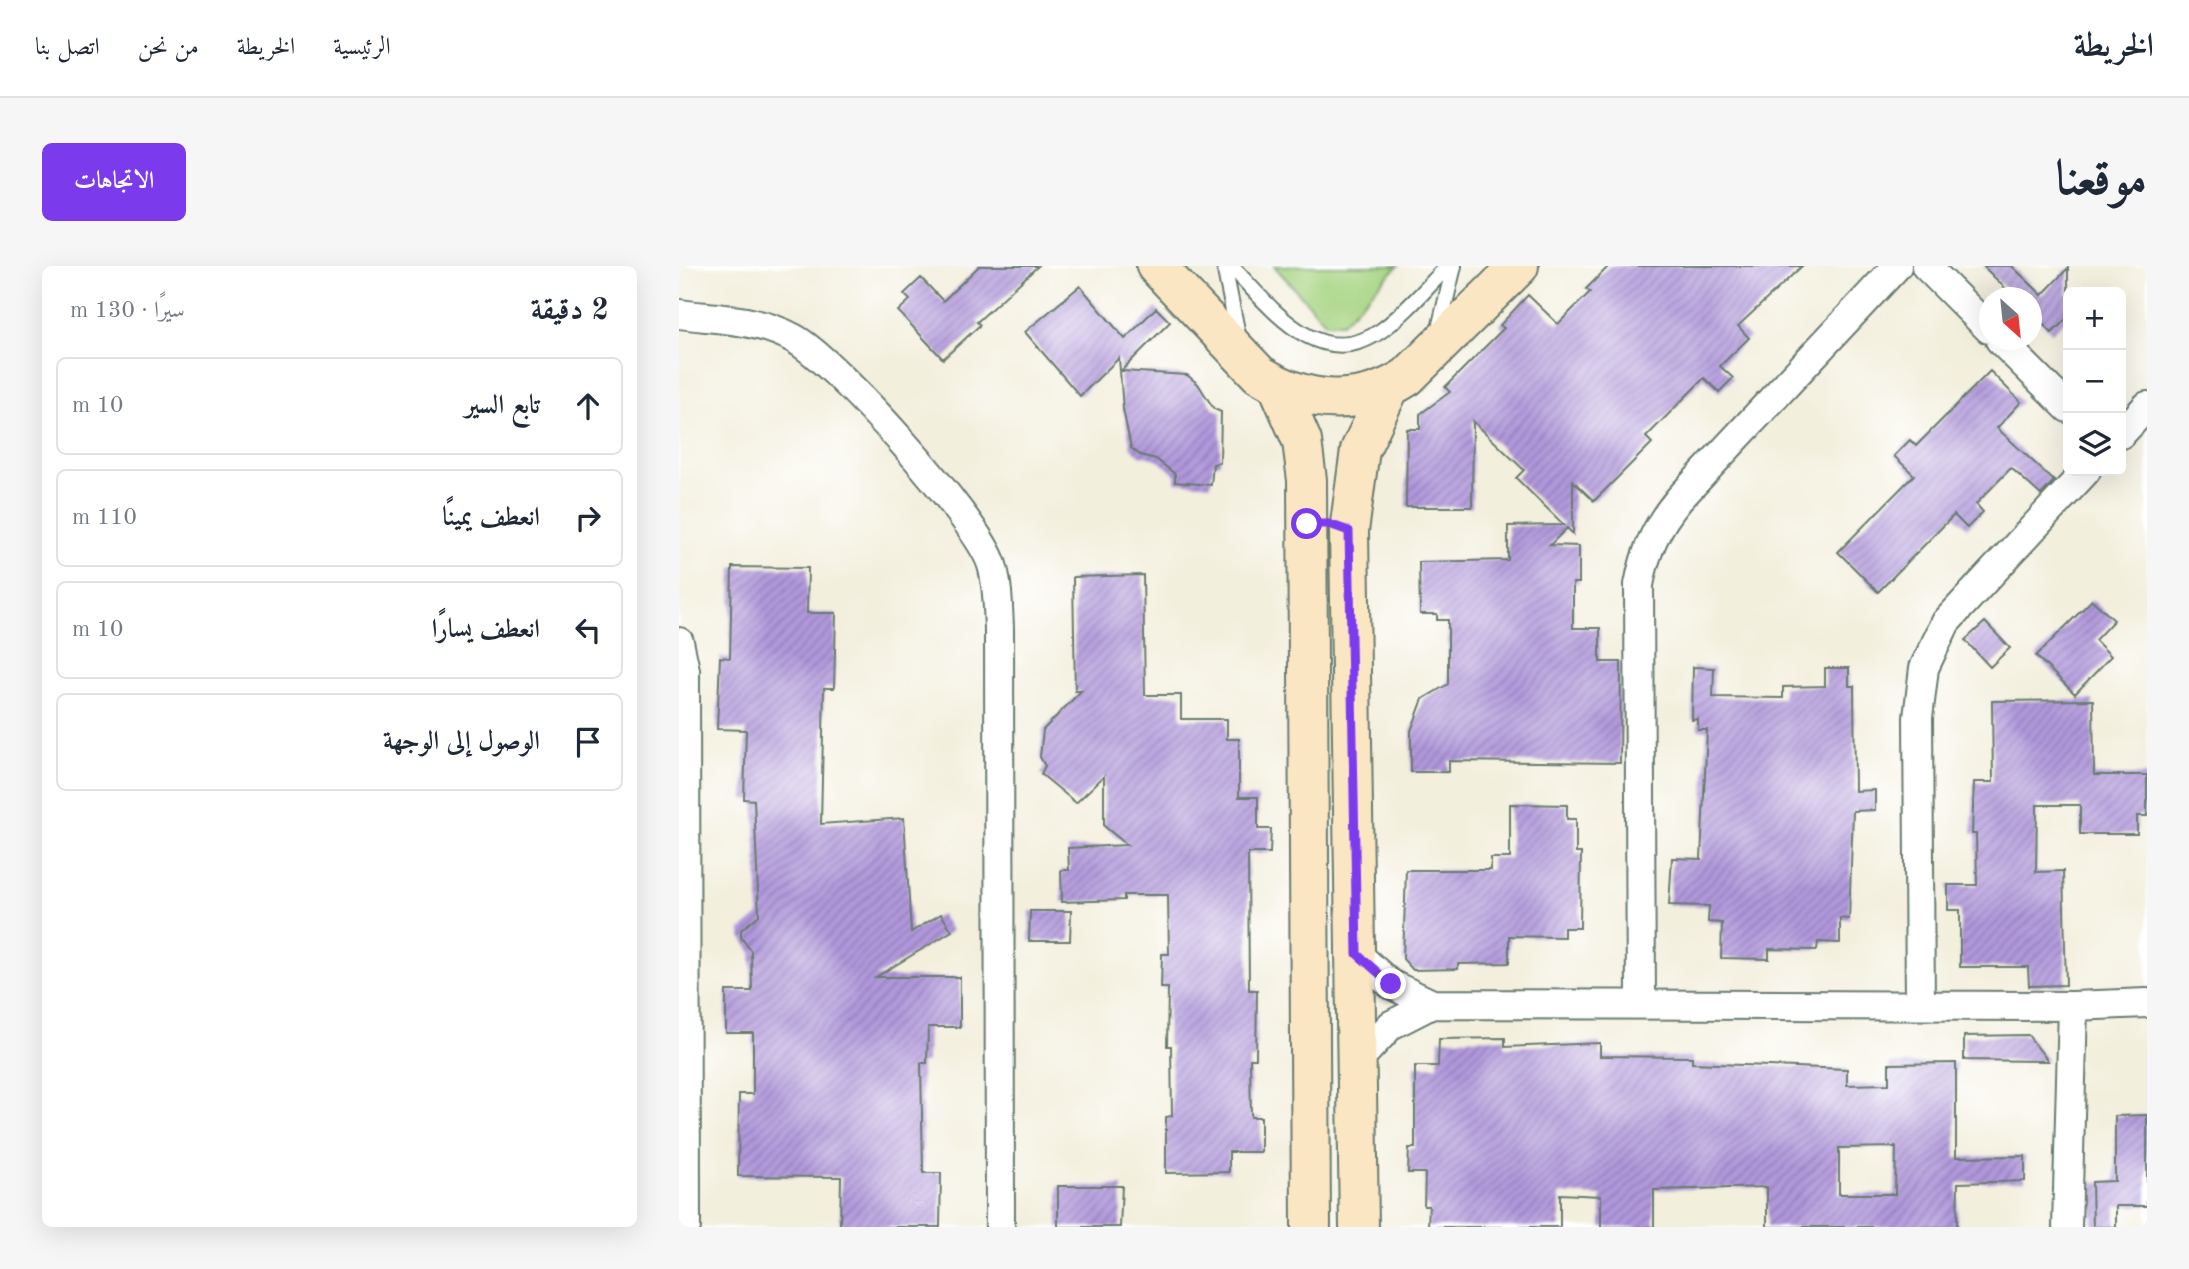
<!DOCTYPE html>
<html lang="ar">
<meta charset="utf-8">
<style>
:root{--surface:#fff;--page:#f6f6f7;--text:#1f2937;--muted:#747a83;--line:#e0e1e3;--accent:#7c3aed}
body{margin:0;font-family:"Old Standard TT",Amiri,serif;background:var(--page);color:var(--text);direction:rtl}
.controls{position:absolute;right:21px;top:21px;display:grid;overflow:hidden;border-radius:10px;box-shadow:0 7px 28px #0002}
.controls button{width:63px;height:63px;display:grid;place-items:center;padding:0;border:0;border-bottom:2px solid var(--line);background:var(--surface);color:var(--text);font:35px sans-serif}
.compass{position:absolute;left:1300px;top:21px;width:63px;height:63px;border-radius:50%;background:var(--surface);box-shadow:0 7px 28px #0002;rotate:153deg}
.stop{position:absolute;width:21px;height:21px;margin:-16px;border:5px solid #7c3aed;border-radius:50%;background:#fff}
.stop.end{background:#7c3aed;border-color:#fff;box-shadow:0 2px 7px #0008}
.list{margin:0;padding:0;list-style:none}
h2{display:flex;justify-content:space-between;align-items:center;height:91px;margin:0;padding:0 28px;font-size:30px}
h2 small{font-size:23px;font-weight:400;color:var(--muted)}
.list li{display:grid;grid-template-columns:46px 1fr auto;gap:21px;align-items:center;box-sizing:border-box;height:98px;margin:0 14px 14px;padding:0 14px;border:2px solid var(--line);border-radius:10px}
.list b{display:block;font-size:26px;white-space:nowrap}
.list em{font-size:23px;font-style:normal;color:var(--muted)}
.icon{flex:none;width:38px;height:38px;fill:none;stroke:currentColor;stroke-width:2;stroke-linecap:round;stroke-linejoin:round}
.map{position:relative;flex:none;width:1468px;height:961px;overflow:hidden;direction:ltr;border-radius:10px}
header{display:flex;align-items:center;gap:42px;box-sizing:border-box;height:98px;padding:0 35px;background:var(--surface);border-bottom:2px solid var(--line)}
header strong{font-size:33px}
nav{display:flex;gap:38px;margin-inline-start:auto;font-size:24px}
.intro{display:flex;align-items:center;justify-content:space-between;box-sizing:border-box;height:168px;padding:0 42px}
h1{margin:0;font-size:49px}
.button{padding:18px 32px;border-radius:10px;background:var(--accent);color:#fff;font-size:24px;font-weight:700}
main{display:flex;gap:42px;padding:0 42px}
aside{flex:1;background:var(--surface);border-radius:10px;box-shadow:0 7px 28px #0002}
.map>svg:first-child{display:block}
.green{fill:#a6d481;stroke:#62885a;stroke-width:2}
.building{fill:url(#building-hatch);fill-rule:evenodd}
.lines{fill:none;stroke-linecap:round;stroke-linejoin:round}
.lane-casing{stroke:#697b6f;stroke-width:18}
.street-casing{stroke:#697b6f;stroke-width:32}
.secondary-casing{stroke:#697b6f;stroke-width:42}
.lane{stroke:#fff;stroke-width:14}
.street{stroke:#fff;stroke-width:28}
.secondary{stroke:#fbe6c4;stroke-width:38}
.route{stroke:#7c3aed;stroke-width:9}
</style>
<header>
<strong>الخريطة</strong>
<nav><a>الرئيسية</a><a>الخريطة</a><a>من نحن</a><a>اتصل بنا</a></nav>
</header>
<div class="intro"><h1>موقعنا</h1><a class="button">الاتجاهات</a></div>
<main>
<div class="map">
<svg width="1468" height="961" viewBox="0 0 1468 961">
<defs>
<pattern id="building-hatch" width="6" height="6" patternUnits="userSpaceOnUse" patternTransform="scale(1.75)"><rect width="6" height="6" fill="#b198dc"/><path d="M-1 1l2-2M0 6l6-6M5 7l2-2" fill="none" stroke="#8f7db3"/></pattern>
</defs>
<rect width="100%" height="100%" fill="#fff"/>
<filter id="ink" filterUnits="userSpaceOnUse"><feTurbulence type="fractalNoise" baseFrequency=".0143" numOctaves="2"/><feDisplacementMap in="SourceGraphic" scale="14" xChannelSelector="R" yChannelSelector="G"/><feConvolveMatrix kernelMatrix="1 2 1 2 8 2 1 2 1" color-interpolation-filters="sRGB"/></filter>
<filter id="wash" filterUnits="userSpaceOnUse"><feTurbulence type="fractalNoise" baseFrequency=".00686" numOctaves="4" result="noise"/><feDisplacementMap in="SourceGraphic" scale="28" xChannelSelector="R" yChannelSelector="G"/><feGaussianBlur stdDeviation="1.57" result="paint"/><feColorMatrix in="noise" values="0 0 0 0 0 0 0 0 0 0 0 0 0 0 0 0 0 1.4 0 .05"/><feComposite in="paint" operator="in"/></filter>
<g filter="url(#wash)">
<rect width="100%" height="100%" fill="#f3efdd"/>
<!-- green -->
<path class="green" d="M 595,0 L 719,0 L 663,57 L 647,57 Z"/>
<g id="blocks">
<!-- building -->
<path class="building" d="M 300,0 L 359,0 L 298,56 L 301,59 L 264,93 L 219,45 L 231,34 L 225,28 L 242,12 L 264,35 Z
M 930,0 L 1123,0 L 1059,60 L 1070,72 L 1041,100 L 1054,112 L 1040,126 L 1025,112 L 967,171 L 973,177 L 915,235 L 894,215 L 894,268 L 888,262 L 871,279 L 900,280 L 900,317 L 894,317 L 894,362 L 921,362 L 921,396 L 942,396 L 941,497 L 770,495 L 770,506 L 732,506 L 732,465 L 744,433 L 769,418 L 769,354 L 758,354 L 758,348 L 741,348 L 740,296 L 829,294 L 829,260 L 885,259 L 837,212 L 845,204 L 794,155 L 793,241 L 727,241 L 728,163 L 741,163 L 741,148 L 771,126 L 766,121 L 825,62 L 821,59 L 849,29 L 879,58 L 911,26 L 907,23 Z
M 1304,0 L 1333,0 L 1363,29 L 1389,2 L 1389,51 L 1373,67 L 1353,47 L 1353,32 L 1336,32 Z
M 401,20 L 446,73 L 477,42 L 491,56 L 442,105 L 508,109 L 519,118 L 535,143 L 542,146 L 541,197 L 534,198 L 532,219 L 496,216 L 496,208 L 477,193 L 461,189 L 452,182 L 444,143 L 440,92 L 401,130 L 346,66 Z
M 1311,105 L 1342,136 L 1318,162 L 1375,215 L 1362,229 L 1332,202 L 1297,238 L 1304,246 L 1288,262 L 1275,249 L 1199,326 L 1159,286 L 1235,209 L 1215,190 L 1231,174 L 1237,180 Z
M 53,301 L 129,302 L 128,347 L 157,347 L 155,422 L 145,422 L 142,558 L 225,552 L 232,666 L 262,648 L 273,665 L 197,711 L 281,711 L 281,761 L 249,761 L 248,797 L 242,797 L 244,907 L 262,907 L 261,961 L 161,961 L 162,911 L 59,910 L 60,828 L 74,828 L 74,767 L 47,767 L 47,725 L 73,725 L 72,685 L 62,671 L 62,664 L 80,649 L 75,534 L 65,533 L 67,464 L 38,463 L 41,391 L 51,392 Z
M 464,309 L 466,429 L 502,429 L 502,453 L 548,453 L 548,473 L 560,473 L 560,531 L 579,531 L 579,563 L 592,563 L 591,587 L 569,587 L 570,724 L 578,724 L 577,793 L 571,793 L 572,851 L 582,851 L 582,886 L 550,886 L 550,906 L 487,907 L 487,851 L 493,850 L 492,780 L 488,780 L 489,722 L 482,722 L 483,688 L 490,688 L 489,629 L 445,629 L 445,634 L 383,636 L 382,604 L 390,604 L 389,582 L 448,579 L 425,560 L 425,510 L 397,537 L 362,508 L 366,500 L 361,491 L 364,464 L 402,425 L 396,425 L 394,311 Z
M 1413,334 L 1435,354 L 1416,374 L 1432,390 L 1396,428 L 1357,390 Z
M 1306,356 L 1331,382 L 1311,401 L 1286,374 Z
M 1014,401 L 1035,402 L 1034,431 L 1104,432 L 1104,421 L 1146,420 L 1146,402 L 1170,402 L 1170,420 L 1175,420 L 1176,525 L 1196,524 L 1196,544 L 1174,545 L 1170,653 L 1161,652 L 1161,677 L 1139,676 L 1138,684 L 1090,683 L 1090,693 L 1042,692 L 1043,657 L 1029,656 L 1030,640 L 990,639 L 993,592 L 1022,593 L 1028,464 L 1019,464 L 1019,453 L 1013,454 Z
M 1414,434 L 1415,509 L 1468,509 L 1468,550 L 1458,550 L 1458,568 L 1401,568 L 1401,539 L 1358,539 L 1357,606 L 1384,605 L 1387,719 L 1350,720 L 1349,701 L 1281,701 L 1281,644 L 1269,644 L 1269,619 L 1298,619 L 1297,568 L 1293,568 L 1295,516 L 1314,516 L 1313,435 Z
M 831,538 L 888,539 L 888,553 L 897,553 L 897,587 L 902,587 L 901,662 L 885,662 L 885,671 L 830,670 L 830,697 L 779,698 L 779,703 L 734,704 L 724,693 L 727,604 L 812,604 L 812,592 L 831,592 Z
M 351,645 L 392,645 L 391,675 L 350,675 Z
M 1349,769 L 1369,795 L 1285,794 L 1285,770 Z
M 826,772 L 826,781 L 921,777 L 921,790 L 1013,791 L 1013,797 L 1168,803 L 1168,819 L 1210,818 L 1210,798 L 1277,797 L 1277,891 L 1346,890 L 1346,915 L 1279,917 L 1278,961 L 1088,961 L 1088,921 L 975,924 L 975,961 L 922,961 L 922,930 L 881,928 L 881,961 L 749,961 L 750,940 L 745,940 L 746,907 L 729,907 L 730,882 L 736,882 L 736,800 L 759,800 L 760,773 ZM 1217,881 L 1216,928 L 1160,928 L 1160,882 Z
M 1468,849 L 1468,940 L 1437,940 L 1437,961 L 1414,961 L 1413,916 L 1436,915 L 1436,850 Z
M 379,920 L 443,920 L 441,961 L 379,961 Z"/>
</g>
</g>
<g filter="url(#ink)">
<use href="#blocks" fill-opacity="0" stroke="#697b6f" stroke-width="2"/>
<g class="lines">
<!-- lane casing -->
<g class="lane-casing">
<path id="lane" d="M 545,0 L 560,74
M 552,0 C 592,41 640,109 703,64 C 727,47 748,21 769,0
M 759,67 L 775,0"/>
</g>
<!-- street casing -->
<g class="street-casing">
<path id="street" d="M 1247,0 L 1310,63
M 0,48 C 38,53 80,53 114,72 C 156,94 300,255 313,299 C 319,319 319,342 320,363 L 321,961
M 1321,74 L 1389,142
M 1442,168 L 1468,140
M 0,376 L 6,404 L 7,961
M 678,688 L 711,718 L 753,738 L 1394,740 L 1468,737
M 962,737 L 960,319 C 966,285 978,259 1001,232 L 1218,0
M 1241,739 L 1239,452 L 1245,402 L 1267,356 L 1407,205
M 680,793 L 712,759 L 753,738
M 1388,961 L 1394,740"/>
</g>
<!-- secondary casing -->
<g class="secondary-casing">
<path id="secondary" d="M 477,0 L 580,108 C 628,138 680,142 728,111 L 840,0
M 599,120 L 623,175 L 628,214 L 632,961
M 680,961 L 670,265 L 681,184 L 710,123"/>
</g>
<!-- lane -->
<use href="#lane" class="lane"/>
<!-- street -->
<use href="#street" class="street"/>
<!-- secondary -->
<use href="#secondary" class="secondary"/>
</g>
</g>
<g class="lines" filter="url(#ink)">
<!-- route -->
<path class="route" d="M 628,258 L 650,258 L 670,265 L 678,688 L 712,718"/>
</g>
</svg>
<div class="controls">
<button>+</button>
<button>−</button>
<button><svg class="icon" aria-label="layers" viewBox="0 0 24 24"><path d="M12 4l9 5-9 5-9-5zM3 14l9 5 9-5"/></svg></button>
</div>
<svg class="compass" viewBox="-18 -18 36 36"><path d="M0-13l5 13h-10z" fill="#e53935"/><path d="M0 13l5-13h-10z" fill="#747a83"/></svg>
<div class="stop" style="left:628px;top:258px"></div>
<div class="stop end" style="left:712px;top:718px"></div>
</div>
<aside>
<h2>2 دقيقة<small>سيرًا · 130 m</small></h2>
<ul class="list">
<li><svg class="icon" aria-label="ahead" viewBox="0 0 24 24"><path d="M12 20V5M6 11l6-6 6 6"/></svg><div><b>تابع السير</b></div><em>10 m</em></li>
<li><svg class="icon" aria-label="right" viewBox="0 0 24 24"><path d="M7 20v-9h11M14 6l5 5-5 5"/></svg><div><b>انعطف يمينًا</b></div><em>110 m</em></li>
<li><svg class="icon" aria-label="left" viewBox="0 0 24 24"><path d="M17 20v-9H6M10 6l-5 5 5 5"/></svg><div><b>انعطف يسارًا</b></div><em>10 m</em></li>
<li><svg class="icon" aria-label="arrive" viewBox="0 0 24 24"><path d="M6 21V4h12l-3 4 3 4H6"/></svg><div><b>الوصول إلى الوجهة</b></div></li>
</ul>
</aside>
</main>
